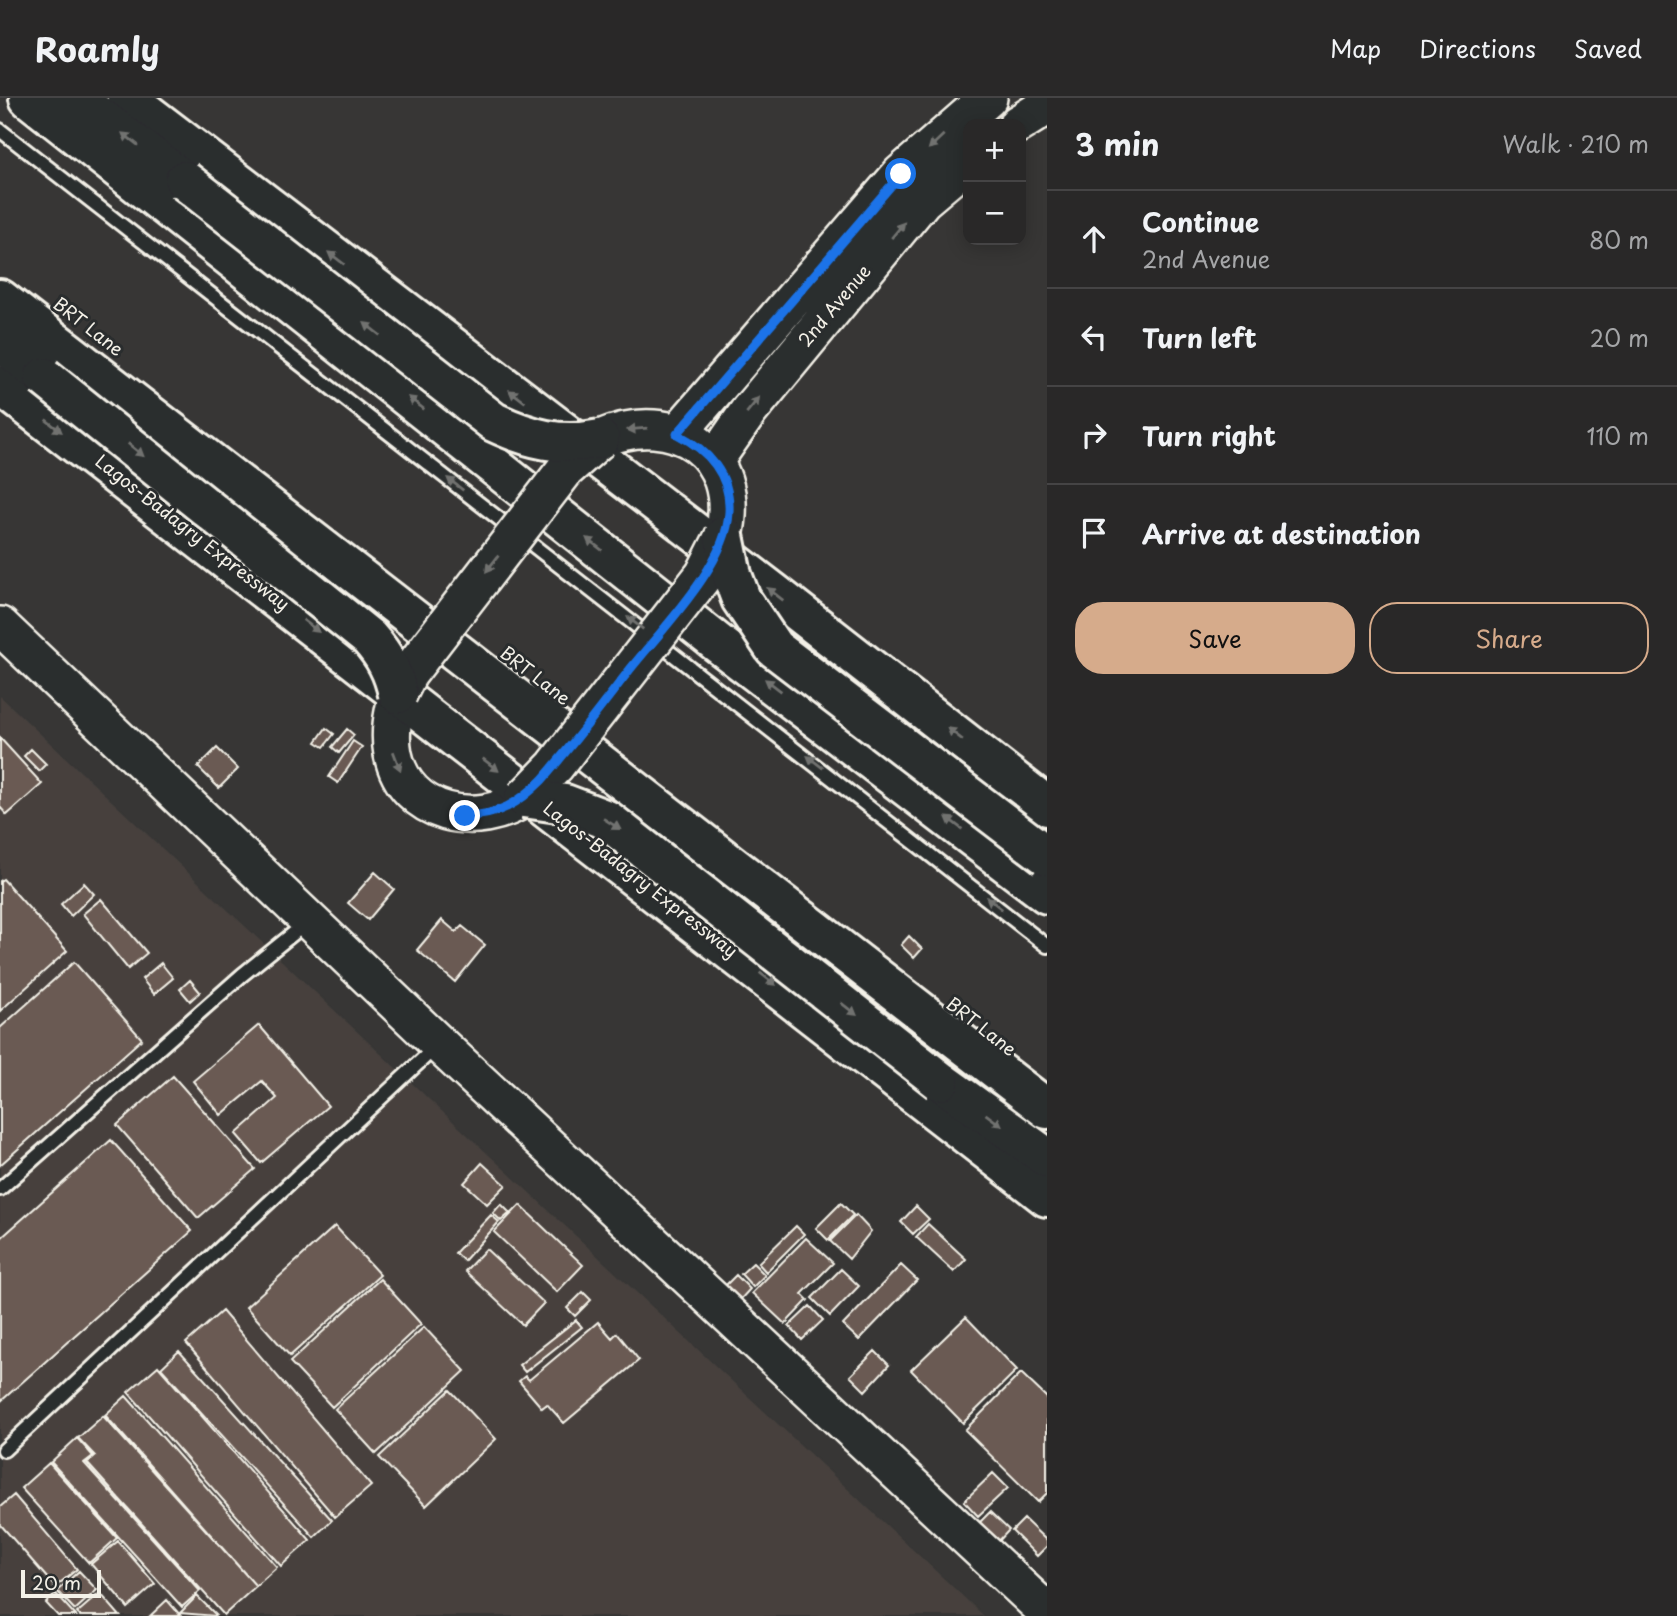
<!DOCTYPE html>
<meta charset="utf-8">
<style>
:root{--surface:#292828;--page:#353434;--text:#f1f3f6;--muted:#a5a6a8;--line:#454445;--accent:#d6ab8b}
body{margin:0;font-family:"Playpen Sans",sans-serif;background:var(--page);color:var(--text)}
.controls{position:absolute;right:21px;top:21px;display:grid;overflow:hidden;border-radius:14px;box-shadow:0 4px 18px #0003}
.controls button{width:63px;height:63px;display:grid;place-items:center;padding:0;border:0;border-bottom:2px solid var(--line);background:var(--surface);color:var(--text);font:35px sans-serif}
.scale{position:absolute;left:21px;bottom:18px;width:80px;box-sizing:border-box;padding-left:7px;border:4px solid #f4f1e8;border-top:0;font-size:19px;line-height:24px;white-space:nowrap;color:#f4f1e8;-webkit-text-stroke:5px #2a2d2e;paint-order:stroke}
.stop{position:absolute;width:21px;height:21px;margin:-16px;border:5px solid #1a73e8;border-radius:50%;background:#fff}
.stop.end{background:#1a73e8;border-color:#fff;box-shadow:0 2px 7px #0008}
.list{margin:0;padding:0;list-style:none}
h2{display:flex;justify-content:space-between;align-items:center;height:91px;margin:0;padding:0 28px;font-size:30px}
h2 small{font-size:23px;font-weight:400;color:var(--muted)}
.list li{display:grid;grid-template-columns:46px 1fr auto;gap:21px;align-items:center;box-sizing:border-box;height:98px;padding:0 28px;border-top:2px solid var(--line)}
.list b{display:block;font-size:26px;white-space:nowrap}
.list p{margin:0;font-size:23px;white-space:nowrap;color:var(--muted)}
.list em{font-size:23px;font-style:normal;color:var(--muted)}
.actions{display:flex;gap:14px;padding:21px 28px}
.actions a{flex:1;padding:16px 0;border:2px solid var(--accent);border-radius:28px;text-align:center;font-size:24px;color:var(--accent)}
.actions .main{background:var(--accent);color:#111}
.icon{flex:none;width:38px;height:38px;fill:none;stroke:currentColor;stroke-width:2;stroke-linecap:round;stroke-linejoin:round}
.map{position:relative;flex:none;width:1047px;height:1518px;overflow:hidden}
header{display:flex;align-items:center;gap:42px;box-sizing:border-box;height:98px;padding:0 35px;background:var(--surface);border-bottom:2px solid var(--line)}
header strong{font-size:33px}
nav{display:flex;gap:38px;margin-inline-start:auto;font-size:24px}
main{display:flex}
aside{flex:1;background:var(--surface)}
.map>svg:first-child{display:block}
.built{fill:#46413e}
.building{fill:#6a5a52;stroke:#f4f1e8;stroke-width:2}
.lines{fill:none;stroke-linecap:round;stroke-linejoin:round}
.lane-casing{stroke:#f4f1e8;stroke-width:18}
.secondary-casing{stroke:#f4f1e8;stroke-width:42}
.primary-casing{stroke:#f4f1e8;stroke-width:44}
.highway-casing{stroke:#f4f1e8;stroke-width:44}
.lane{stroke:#2a2d2e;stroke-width:12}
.secondary{stroke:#2a2d2e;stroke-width:37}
.primary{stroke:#2a2d2e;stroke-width:38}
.highway{stroke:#2a2d2e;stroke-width:38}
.secondary-bridge-casing{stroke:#f4f1e8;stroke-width:42;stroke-linecap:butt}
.highway-bridge-casing{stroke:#f4f1e8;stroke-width:44;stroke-linecap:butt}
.secondary-bridge{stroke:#2a2d2e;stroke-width:37}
.highway-bridge{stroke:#2a2d2e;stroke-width:38}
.oneway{fill:#71726f}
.route{stroke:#1a73e8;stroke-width:9}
.labels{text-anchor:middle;stroke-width:6;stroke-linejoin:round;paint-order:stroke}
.street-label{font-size:18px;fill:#f4f1e8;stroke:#2a2d2e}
</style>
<header>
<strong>Roamly</strong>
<nav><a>Map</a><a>Directions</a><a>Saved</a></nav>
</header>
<main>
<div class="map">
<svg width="1047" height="1518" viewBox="0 0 1047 1518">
<rect width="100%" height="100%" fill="#373635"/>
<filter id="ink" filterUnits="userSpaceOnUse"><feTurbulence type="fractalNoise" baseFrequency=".0143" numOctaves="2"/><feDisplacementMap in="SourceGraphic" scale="14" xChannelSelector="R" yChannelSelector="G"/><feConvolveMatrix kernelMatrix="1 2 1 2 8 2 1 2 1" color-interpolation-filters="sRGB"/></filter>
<g filter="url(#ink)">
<!-- built -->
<path class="built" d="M 0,598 L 432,1004 L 984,1518 L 0,1518 Z"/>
<!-- building -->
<path class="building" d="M 326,630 L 334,636 L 324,649 L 316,644 Z
M 347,631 L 354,637 L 339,655 L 332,649 Z
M 0,640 L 42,686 L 7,717 L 0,709 Z
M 353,643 L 362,649 L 338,685 L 329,679 Z
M 217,650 L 238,671 L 219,690 L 198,669 Z
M 31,651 L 46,666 L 39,673 L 24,658 Z
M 375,774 L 394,791 L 368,822 L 348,805 Z
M 3,781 L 67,853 L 0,913 L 0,783 Z
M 84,785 L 94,796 L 71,818 L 61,806 Z
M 101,801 L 147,855 L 128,871 L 83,816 Z
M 442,822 L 456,834 L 462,828 L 485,847 L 455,884 L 417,852 Z
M 909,838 L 922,851 L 914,860 L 901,847 Z
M 74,864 L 142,941 L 0,1067 L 0,930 Z
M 161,865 L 173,880 L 154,896 L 142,881 Z
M 190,882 L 200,894 L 190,903 L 180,891 Z
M 259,927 L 328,1008 L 261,1065 L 236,1036 L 277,1000 L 262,983 L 221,1017 L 193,983 Z
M 173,978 L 255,1071 L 198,1120 L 117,1027 Z
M 111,1042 L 192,1133 L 0,1304 L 0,1141 Z
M 482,1065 L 506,1087 L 487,1106 L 464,1085 Z
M 841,1105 L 853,1117 L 828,1142 L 816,1130 Z
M 501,1106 L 510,1115 L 501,1123 L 493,1115 Z
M 520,1107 L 583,1167 L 557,1194 L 494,1134 Z
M 916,1108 L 929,1121 L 913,1136 L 901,1124 Z
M 491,1117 L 499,1124 L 464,1163 L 455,1155 Z
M 856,1117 L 871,1133 L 849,1161 L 830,1143 Z
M 928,1126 L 966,1161 L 954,1174 L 916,1139 Z
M 335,1128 L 380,1177 L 290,1258 L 246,1209 Z
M 796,1128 L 804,1136 L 766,1174 L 758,1165 Z
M 806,1140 L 833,1165 L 802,1196 L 808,1202 L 785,1226 L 752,1195 Z
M 486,1151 L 544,1205 L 523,1227 L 465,1173 Z
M 753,1165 L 765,1177 L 753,1189 L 741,1176 Z
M 901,1167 L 917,1182 L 859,1242 L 843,1227 Z
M 841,1171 L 859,1188 L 830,1218 L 812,1200 Z
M 736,1177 L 750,1191 L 739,1203 L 724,1189 Z
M 380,1181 L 421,1226 L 332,1309 L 290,1264 Z
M 583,1194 L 591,1202 L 575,1218 L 567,1210 Z
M 810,1208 L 823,1222 L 802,1242 L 789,1228 Z
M 222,1213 L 371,1388 L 335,1419 L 186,1245 Z
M 966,1219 L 1017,1272 L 963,1325 L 911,1272 Z
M 576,1222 L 582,1229 L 525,1274 L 519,1267 Z
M 598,1224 L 612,1240 L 617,1235 L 639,1262 L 564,1325 L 547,1306 L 542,1310 L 519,1283 L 525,1278 L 529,1282 Z
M 424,1229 L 465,1273 L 376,1356 L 335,1311 Z
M 179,1253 L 332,1422 L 314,1439 L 161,1270 Z
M 875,1253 L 889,1267 L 865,1293 L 850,1278 Z
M 158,1268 L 310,1442 L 281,1468 L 128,1294 Z
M 1021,1275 L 1047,1300 L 1047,1395 L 1038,1404 L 965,1332 Z
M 450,1292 L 496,1341 L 426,1408 L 379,1359 Z
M 126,1298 L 277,1469 L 256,1488 L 105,1317 Z
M 103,1318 L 256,1488 L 224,1517 L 87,1365 L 95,1358 L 78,1340 Z
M 77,1340 L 93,1358 L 84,1365 L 200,1493 L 182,1509 L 51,1364 Z
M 49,1365 L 117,1440 L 89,1465 L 21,1390 Z
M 993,1375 L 1008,1390 L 978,1418 L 964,1403 Z
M 14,1397 L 77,1471 L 55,1489 L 0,1426 L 0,1409 Z
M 990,1414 L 1009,1432 L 996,1446 L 976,1428 Z
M 1024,1421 L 1047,1443 L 1047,1448 L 1037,1458 L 1012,1433 Z
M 118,1443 L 155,1486 L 128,1510 L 91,1466 Z
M 79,1473 L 97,1492 L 75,1512 L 57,1493 Z
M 100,1495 L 120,1518 L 80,1518 L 77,1515 Z
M 56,1496 L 76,1518 L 58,1518 L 46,1505 Z
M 197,1498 L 216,1517 L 215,1518 L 180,1515 Z
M 167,1502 L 181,1518 L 150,1518 Z"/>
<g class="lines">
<!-- lane casing -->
<g class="lane-casing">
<path id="lane" d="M 0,32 L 1047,848
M 0,1091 L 242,877 L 294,835
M 4,1352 L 426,958"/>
</g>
<!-- secondary casing -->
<g class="secondary-casing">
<path id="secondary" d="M 1018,26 L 1047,8
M 677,336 L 901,76 L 988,0
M 600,341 C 675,309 743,355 724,438
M 714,363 L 749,313 L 923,102 L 968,64
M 0,528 L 441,948 L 1047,1514
M 398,596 C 393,616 389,635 393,656 C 406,718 477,731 524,700"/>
</g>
<!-- primary casing -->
<g class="primary-casing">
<path id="primary" d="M 127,0 L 773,494 L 1047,708
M 0,287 L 1047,1099"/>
</g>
<!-- highway casing -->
<g class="highway-casing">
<path id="highway" d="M 29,0 L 719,546 L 1047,796
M 75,0 L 184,82
M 0,201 L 1047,1011
M 0,243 L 44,279
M 940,983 L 1047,1060"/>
</g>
<!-- lane -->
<use href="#lane" class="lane"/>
<!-- secondary -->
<use href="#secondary" class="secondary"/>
<!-- primary -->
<use href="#primary" class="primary"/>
<!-- highway -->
<use href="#highway" class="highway"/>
<!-- secondary-bridge casing -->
<g class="secondary-bridge-casing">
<path id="secondary-bridge" d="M 398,596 L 408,576 L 565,372 L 600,341
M 524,700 L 555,668 L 704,477 L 724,438"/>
</g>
<!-- highway-bridge casing -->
<g class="highway-bridge-casing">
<path id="highway-bridge" d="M 184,82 L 494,324 C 530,341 561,349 600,341
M 44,279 L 369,540 C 385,558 393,573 398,596
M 724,438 L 732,477 L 741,501 L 774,550 L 1047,758
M 524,700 L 565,706 L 607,722 L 940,983"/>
</g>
<!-- secondary-bridge -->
<use href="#secondary-bridge" class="secondary-bridge"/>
<!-- highway-bridge -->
<use href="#highway-bridge" class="highway-bridge"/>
</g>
<!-- one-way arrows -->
<defs><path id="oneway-solid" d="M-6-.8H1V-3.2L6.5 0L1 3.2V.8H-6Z" transform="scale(1.75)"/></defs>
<g class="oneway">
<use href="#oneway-solid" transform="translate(130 41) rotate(-143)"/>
<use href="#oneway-solid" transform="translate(936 44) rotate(137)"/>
<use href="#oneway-solid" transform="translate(898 132) rotate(-50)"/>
<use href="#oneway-solid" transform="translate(336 160) rotate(-143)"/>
<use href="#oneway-solid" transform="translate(372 231) rotate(-142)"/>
<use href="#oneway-solid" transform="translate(517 298) rotate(-143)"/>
<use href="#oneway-solid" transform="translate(416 305) rotate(-142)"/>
<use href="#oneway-solid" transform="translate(753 307) rotate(-51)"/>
<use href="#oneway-solid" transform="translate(54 328) rotate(38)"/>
<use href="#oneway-solid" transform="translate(637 331) rotate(175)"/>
<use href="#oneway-solid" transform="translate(136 352) rotate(39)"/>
<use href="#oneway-solid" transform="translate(455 386) rotate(-142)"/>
<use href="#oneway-solid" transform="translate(594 446) rotate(-142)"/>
<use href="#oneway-solid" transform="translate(492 466) rotate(128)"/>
<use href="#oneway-solid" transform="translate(775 496) rotate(-142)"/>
<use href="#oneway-solid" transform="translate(635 525) rotate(-142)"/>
<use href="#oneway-solid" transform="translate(311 528) rotate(38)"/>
<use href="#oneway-solid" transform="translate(773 587) rotate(-143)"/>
<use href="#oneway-solid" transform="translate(955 636) rotate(-142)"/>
<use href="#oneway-solid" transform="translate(397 663) rotate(69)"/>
<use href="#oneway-solid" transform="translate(815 664) rotate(-142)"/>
<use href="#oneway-solid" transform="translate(491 667) rotate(38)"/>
<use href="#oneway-solid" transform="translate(954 725) rotate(-143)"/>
<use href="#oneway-solid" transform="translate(612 726) rotate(32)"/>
<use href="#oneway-solid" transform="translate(994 805) rotate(-142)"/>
<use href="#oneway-solid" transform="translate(768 881) rotate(38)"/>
<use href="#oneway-solid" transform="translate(849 911) rotate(38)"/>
<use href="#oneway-solid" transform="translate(994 1022) rotate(36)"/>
</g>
</g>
<g class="lines" filter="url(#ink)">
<!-- route -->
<path class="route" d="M 465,718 C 498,718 519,705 542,682 C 572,648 600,610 628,574 C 660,533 727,467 729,414 C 731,377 708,352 677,336 L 901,76"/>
</g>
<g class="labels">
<!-- street labels -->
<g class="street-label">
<text transform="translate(835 208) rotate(-50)" y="6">2nd Avenue</text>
<text transform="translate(88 229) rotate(38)" y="6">BRT Lane</text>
<text transform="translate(192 435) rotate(38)" y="6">Lagos-Badagry Expressway</text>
<text transform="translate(535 578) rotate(38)" y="6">BRT Lane</text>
<text transform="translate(640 782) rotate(38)" y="6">Lagos-Badagry Expressway</text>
<text transform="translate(981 929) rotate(38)" y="6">BRT Lane</text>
</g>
</g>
</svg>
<div class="controls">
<button>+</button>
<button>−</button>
</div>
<div class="scale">20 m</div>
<div class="stop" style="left:901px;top:76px"></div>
<div class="stop end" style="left:465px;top:718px"></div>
</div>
<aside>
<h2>3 min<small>Walk · 210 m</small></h2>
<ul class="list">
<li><svg class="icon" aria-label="ahead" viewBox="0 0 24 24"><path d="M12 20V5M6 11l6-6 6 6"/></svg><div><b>Continue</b><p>2nd Avenue</p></div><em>80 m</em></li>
<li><svg class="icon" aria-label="left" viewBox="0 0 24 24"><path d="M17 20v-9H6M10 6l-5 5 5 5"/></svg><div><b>Turn left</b></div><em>20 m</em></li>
<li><svg class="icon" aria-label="right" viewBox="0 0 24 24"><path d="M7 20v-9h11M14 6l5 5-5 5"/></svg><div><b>Turn right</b></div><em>110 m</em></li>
<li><svg class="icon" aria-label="arrive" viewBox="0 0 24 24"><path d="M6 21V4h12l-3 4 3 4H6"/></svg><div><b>Arrive at destination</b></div></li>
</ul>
<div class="actions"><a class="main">Save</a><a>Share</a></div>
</aside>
</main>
